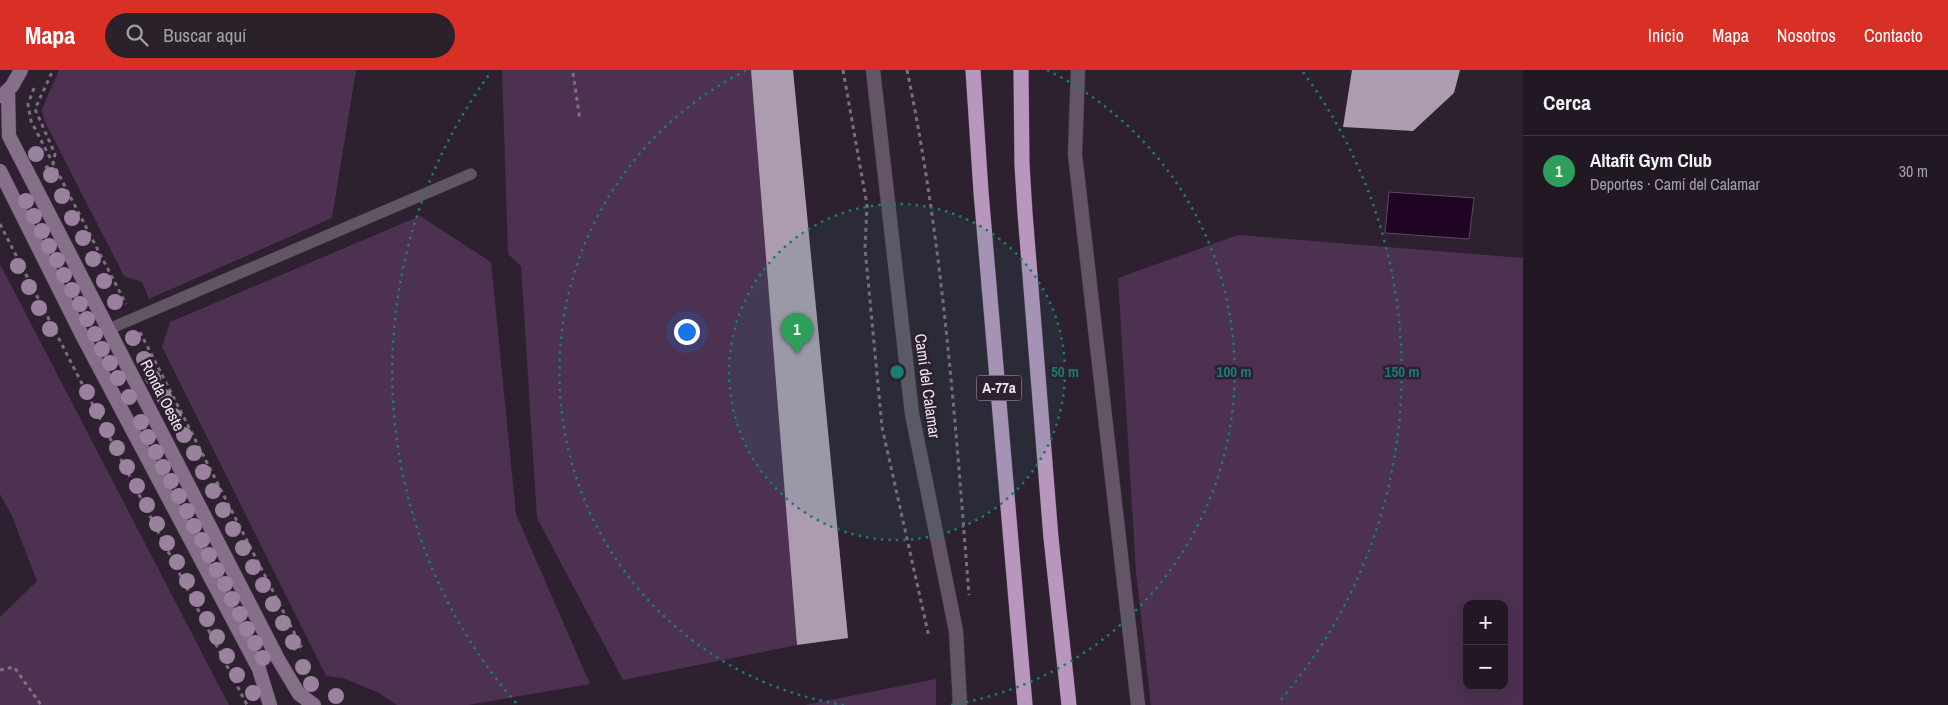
<!DOCTYPE html>
<html lang="es">
<meta charset="utf-8">
<style>
:root{--surface:#221823;--page:#2a212b;--text:#f1f3f6;--muted:#a2a0a6;--line:#3f3741;--accent:#d93025}
body{margin:0;font-family:"Archivo Narrow",sans-serif;background:var(--page);color:var(--text)}
.controls{position:absolute;right:15px;bottom:15px;display:grid;overflow:hidden;border-radius:10px;box-shadow:0 5px 20px #0002}
.controls button{width:45px;height:45px;display:grid;place-items:center;padding:0;border:0;border-bottom:1px solid var(--line);background:var(--surface);color:var(--text);font:25px sans-serif}
.you{position:absolute;left:686px;top:261px;width:18px;height:18px;margin:-12px;border:4px solid #fff;border-radius:50%;background:#1a73e8;box-shadow:0 0 0 8px #1a73e833}
.badge{display:grid;place-items:center;width:32px;height:32px;border-radius:50%;background:var(--accent);color:#fff;font-size:16px;font-weight:700}
.pin{position:absolute;translate:-50% -41px;filter:drop-shadow(0 1px 2px #0008)}
.pin::after{content:'';position:absolute;top:26px;width:18px;height:15px;background:inherit;clip-path:polygon(0 0,100% 0,50% 100%)}
.list{margin:0;padding:0;list-style:none}
h2{display:flex;justify-content:space-between;align-items:center;height:65px;margin:0;padding:0 20px;font-size:21px}
h2 small{font-size:16px;font-weight:400;color:var(--muted)}
.list li{display:grid;grid-template-columns:32px 1fr auto;gap:15px;align-items:center;box-sizing:border-box;height:70px;padding:0 20px;border-top:1px solid var(--line)}
.list b{display:block;font-size:19px;white-space:nowrap}
.list p{margin:0;font-size:16px;white-space:nowrap;color:var(--muted)}
.list em{font-size:16px;font-style:normal;color:var(--muted)}
.icon{flex:none;width:28px;height:28px;fill:none;stroke:currentColor;stroke-width:2;stroke-linecap:round;stroke-linejoin:round}
.map{position:relative;flex:none;width:1523px;height:635px;overflow:hidden}
header{display:flex;align-items:center;gap:30px;box-sizing:border-box;height:70px;padding:0 25px;background:var(--accent);color:#fff}
header strong{font-size:24px}
nav{display:flex;gap:28px;margin-inline-start:auto;font-size:18px}
.search{width:350px;height:45px;background:var(--page);display:flex;align-items:center;gap:12px;box-sizing:border-box;padding:0 18px;border-radius:28px;color:var(--muted);font-size:19px}
main{display:flex}
aside{flex:1;background:var(--surface)}
.map>svg:first-child{display:block}
.green{fill:#4c3151;fill-rule:evenodd}
.water{fill:#1f0424;stroke:#5e4862}
.building{fill:#ad9caf}
.lines{fill:none;stroke-linecap:round;stroke-linejoin:round}
.service-casing{stroke:#483c4a;stroke-width:12}
.minor-casing{stroke:#483c4a;stroke-width:15}
.secondary-casing{stroke:#483c4a;stroke-width:15}
.motorway-casing{stroke:#483c4a;stroke-width:16}
.path{stroke:#7b6f7c;stroke-width:3;stroke-dasharray:4 4;stroke-linecap:butt}
.service{stroke:#635565;stroke-width:11}
.minor{stroke:#635565;stroke-width:14}
.secondary{stroke:#866f89;stroke-width:14}
.motorway{stroke:#b996be;stroke-width:15}
.tree{fill:#9a829e}
.ring{fill:none;stroke:#1a7c75;stroke-width:2.5;stroke-dasharray:2.5 5}
.labels{text-anchor:middle;stroke-width:5;stroke-linejoin:round;paint-order:stroke}
.shield{fill:#2d202f;stroke:#b6abb7;stroke-width:1}
.shield-label{font-size:15px;font-weight:bold;fill:#f0e7f1}
.street-label{font-size:16px;fill:#f0e7f1;stroke:#2d202f}
.centre{fill:#1a7c75;stroke:#2d202f;stroke-width:2.5}
.ring-label{font-size:15px;text-anchor:middle;font-weight:bold;fill:#1a7c75;stroke:#2d202f;stroke-width:5;stroke-linejoin:round;paint-order:stroke}
</style>
<header>
<strong>Mapa</strong>
<div class="search"><svg class="icon" aria-label="search" viewBox="0 0 24 24"><circle cx="10" cy="10" r="6"/><path d="M15 15l6 6"/></svg>Buscar aquí</div>
<nav><a>Inicio</a><a>Mapa</a><a>Nosotros</a><a>Contacto</a></nav>
</header>
<main>
<div class="map">
<svg width="1523" height="635" viewBox="0 0 1523 635">
<rect width="100%" height="100%" fill="#2d202f"/>
<!-- green -->
<path class="green" d="M 59,0 L 356,0 L 332,148 L 149,229 L 142,212 L 124,206 L 44,50 L 42,39 Z
M 502,0 L 793,0 L 848,568 L 797,575 L 623,610 L 537,448 L 521,196 L 508,184 Z
M 420,146 L 491,192 L 516,444 L 590,614 L 468,635 L 397,635 L 379,623 L 343,608 L 326,606 L 162,277 L 170,252 Z
M 1238,165 L 1523,188 L 1523,635 L 1151,635 L 1136,502 L 1118,208 ZM 1467,534 L 1504,534 L 1504,616 L 1467,616 Z
M 0,194 L 229,635 L 0,635 L 0,547 L 37,511 L 12,446 L 0,424 Z
M 936,609 L 936,635 L 805,635 Z"/>
<!-- water -->
<path class="water" d="M 1389,122 L 1474,128 L 1469,169 L 1385,163 Z"/>
<!-- building -->
<path class="building" d="M 751,0 L 793,0 L 848,568 L 797,575 Z
M 1352,0 L 1460,0 L 1454,23 L 1413,61 L 1343,57 Z"/>
<g class="lines">
<!-- service casing -->
<g class="service-casing">
<path id="service" d="M 109,259 L 471,104"/>
</g>
<!-- minor casing -->
<g class="minor-casing">
<path id="minor" d="M 873,0 L 912,344 L 956,561 L 960,635
M 1078,0 L 1075,84 L 1138,635"/>
</g>
<!-- secondary casing -->
<g class="secondary-casing">
<path id="secondary" d="M 8,21 L 9,66 L 278,589 L 299,624 L 314,635
M 2,26 L 12,16 L 21,0
M 0,101 L 82,265 L 259,599 L 270,635"/>
</g>
<!-- motorway casing -->
<g class="motorway-casing">
<path id="motorway" d="M 973,0 L 981,122 L 1025,635
M 1021,0 L 1022,95 L 1025,143 L 1051,468 L 1069,635"/>
</g>
<!-- path -->
<path class="path" d="M 843,0 L 867,135 L 865,178 L 882,357 L 929,567
M 907,0 C 943,173 955,349 969,525
M 573,3 L 580,50
M 34,18 L 28,34 L 31,51 L 126,234
M 45,98 L 53,94 L 55,84 L 35,39 L 53,0
M 0,154 L 247,635
M 140,262 L 301,576 L 294,580
M 0,600 L 14,597 L 41,635"/>
<!-- service -->
<use href="#service" class="service"/>
<!-- minor -->
<use href="#minor" class="minor"/>
<!-- secondary -->
<use href="#secondary" class="secondary"/>
<!-- motorway -->
<use href="#motorway" class="motorway"/>
</g>
<!-- trees -->
<g class="tree">
<circle cx="36" cy="84" r="8"/>
<circle cx="51" cy="105" r="8"/>
<circle cx="62" cy="126" r="8"/>
<circle cx="26" cy="131" r="8"/>
<circle cx="34" cy="146" r="8"/>
<circle cx="72" cy="148" r="8"/>
<circle cx="42" cy="161" r="8"/>
<circle cx="83" cy="168" r="8"/>
<circle cx="49" cy="176" r="8"/>
<circle cx="93" cy="189" r="8"/>
<circle cx="57" cy="190" r="8"/>
<circle cx="18" cy="196" r="8"/>
<circle cx="64" cy="205" r="8"/>
<circle cx="104" cy="211" r="8"/>
<circle cx="29" cy="217" r="8"/>
<circle cx="72" cy="220" r="8"/>
<circle cx="115" cy="232" r="8"/>
<circle cx="80" cy="234" r="8"/>
<circle cx="39" cy="238" r="8"/>
<circle cx="87" cy="249" r="8"/>
<circle cx="50" cy="259" r="8"/>
<circle cx="95" cy="264" r="8"/>
<circle cx="133" cy="268" r="8"/>
<circle cx="102" cy="279" r="8"/>
<circle cx="144" cy="289" r="8"/>
<circle cx="110" cy="293" r="8"/>
<circle cx="118" cy="308" r="8"/>
<circle cx="153" cy="308" r="8"/>
<circle cx="87" cy="322" r="8"/>
<circle cx="129" cy="327" r="8"/>
<circle cx="164" cy="327" r="8"/>
<circle cx="97" cy="341" r="8"/>
<circle cx="174" cy="346" r="8"/>
<circle cx="141" cy="352" r="8"/>
<circle cx="107" cy="360" r="8"/>
<circle cx="184" cy="365" r="8"/>
<circle cx="148" cy="367" r="8"/>
<circle cx="117" cy="378" r="8"/>
<circle cx="156" cy="382" r="8"/>
<circle cx="194" cy="383" r="8"/>
<circle cx="127" cy="397" r="8"/>
<circle cx="163" cy="397" r="8"/>
<circle cx="203" cy="402" r="8"/>
<circle cx="171" cy="411" r="8"/>
<circle cx="137" cy="416" r="8"/>
<circle cx="213" cy="421" r="8"/>
<circle cx="179" cy="426" r="8"/>
<circle cx="147" cy="435" r="8"/>
<circle cx="223" cy="440" r="8"/>
<circle cx="187" cy="441" r="8"/>
<circle cx="157" cy="454" r="8"/>
<circle cx="194" cy="456" r="8"/>
<circle cx="233" cy="459" r="8"/>
<circle cx="202" cy="470" r="8"/>
<circle cx="167" cy="473" r="8"/>
<circle cx="243" cy="478" r="8"/>
<circle cx="209" cy="485" r="8"/>
<circle cx="177" cy="492" r="8"/>
<circle cx="253" cy="497" r="8"/>
<circle cx="217" cy="500" r="8"/>
<circle cx="187" cy="511" r="8"/>
<circle cx="225" cy="514" r="8"/>
<circle cx="263" cy="515" r="8"/>
<circle cx="197" cy="529" r="8"/>
<circle cx="232" cy="529" r="8"/>
<circle cx="273" cy="534" r="8"/>
<circle cx="240" cy="544" r="8"/>
<circle cx="207" cy="549" r="8"/>
<circle cx="283" cy="553" r="8"/>
<circle cx="247" cy="559" r="8"/>
<circle cx="217" cy="567" r="8"/>
<circle cx="293" cy="572" r="8"/>
<circle cx="255" cy="573" r="8"/>
<circle cx="227" cy="586" r="8"/>
<circle cx="263" cy="588" r="8"/>
<circle cx="303" cy="597" r="8"/>
<circle cx="237" cy="605" r="8"/>
<circle cx="311" cy="614" r="8"/>
<circle cx="253" cy="623" r="8"/>
<circle cx="336" cy="626" r="8"/>
</g>
<!-- distance rings -->
<circle cx="897" cy="302" r="168" fill="#1a7c75" fill-opacity=".12"/>
<g class="ring">
<circle cx="897" cy="302" r="168"/>
<path d="M844 635A337 337 0 0 1 747 0M1047 0A337 337 0 0 1 950 635"/>
<path d="M516 633A505 505 0 0 1 491 2M1303 2A505 505 0 0 1 1278 633"/>
</g>
<g class="labels">
<!-- shield labels -->
<rect class="shield" x="976.5" y="305.5" width="45" height="25" rx="4"/>
<g class="shield-label">
<text x="999" y="323">A-77a</text>
</g>
<!-- street labels -->
<g class="street-label">
<text transform="translate(928 316) rotate(82)" y="6">Camí del Calamar</text>
<text transform="translate(163 325) rotate(63)" y="6">Ronda Oeste</text>
</g>
</g>
<circle cx="897" cy="302" r="8" class="centre"/>
<g class="ring-label">
<text x="1065" y="307">50 m</text>
<text x="1234" y="307">100 m</text>
<text x="1402" y="307">150 m</text>
</g>
</svg>
<div class="controls">
<button>+</button>
<button>−</button>
</div>
<div class="you"></div>
<div class="pin badge" style="left:797px;top:284px;background:#2e9e5b">1</div>
</div>
<aside>
<h2>Cerca<small></small></h2>
<ul class="list">
<li><span class="badge" style="background:#2e9e5b">1</span><div><b>Altafit Gym Club</b><p>Deportes · Camí del Calamar</p></div><em>30 m</em></li>
</ul>
</aside>
</main>
